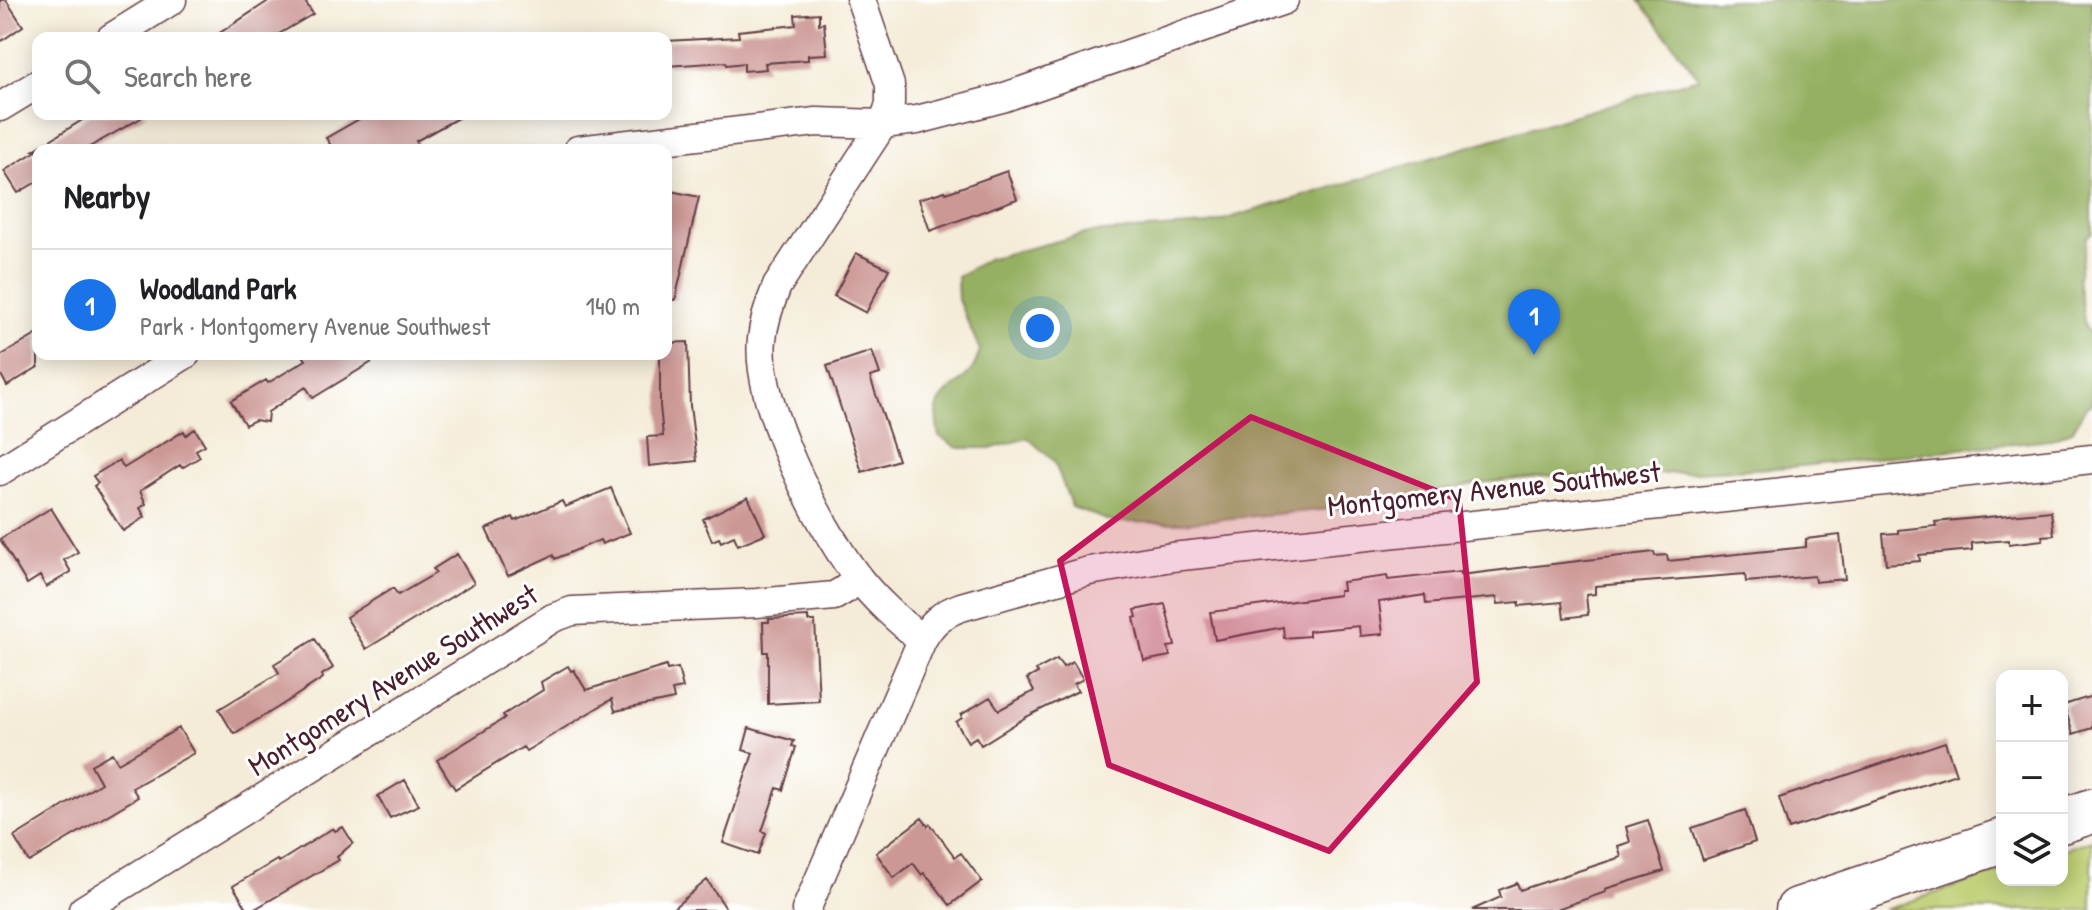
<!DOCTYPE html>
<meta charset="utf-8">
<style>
:root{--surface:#fff;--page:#f6f6f6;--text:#202124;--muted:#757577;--line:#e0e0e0;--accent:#1a73e8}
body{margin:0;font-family:"Patrick Hand",sans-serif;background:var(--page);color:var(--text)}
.controls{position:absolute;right:24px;bottom:24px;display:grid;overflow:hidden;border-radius:16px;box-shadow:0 4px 20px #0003}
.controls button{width:72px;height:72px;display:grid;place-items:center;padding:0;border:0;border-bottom:2px solid var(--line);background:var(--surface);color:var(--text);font:40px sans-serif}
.you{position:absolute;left:1040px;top:328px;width:28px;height:28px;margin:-20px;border:6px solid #fff;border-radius:50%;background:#1a73e8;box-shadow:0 0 0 12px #1a73e833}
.badge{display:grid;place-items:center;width:52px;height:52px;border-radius:50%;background:var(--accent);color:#fff;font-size:26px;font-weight:700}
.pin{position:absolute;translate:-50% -66px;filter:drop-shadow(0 2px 4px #0008)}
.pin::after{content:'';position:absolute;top:42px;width:28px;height:24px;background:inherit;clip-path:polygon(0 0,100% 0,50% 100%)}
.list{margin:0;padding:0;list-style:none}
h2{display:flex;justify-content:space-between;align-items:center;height:104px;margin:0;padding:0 32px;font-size:34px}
h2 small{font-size:26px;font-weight:400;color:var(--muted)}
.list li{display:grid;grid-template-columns:52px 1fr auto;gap:24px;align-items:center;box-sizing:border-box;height:112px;padding:0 32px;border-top:2px solid var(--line)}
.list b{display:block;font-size:30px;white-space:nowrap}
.list p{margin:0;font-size:26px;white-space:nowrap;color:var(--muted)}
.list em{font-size:26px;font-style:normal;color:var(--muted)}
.icon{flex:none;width:44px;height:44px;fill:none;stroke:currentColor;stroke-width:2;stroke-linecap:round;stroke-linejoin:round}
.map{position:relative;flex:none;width:2092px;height:910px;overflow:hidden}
.search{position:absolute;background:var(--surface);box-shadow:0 4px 20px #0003;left:32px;top:32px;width:640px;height:88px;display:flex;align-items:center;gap:20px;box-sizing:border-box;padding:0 28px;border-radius:16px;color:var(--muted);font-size:30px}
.panel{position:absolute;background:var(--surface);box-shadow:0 4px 20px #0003;left:32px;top:144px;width:640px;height:216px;border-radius:16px}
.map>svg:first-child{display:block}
.green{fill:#bccd70;stroke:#83764e;stroke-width:2}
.forest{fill:#95b062;stroke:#706846;stroke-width:2}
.building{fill:#cc9895}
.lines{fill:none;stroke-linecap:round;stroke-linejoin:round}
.minor-casing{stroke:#643e45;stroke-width:31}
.primary-casing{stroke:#643e45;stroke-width:47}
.minor{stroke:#fff;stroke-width:28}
.primary{stroke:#fff;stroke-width:44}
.marked{fill:#c2185b;fill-opacity:0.2;stroke:#c2185b;stroke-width:6;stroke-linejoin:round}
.labels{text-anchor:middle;stroke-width:6;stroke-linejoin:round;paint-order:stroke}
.street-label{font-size:30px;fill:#4a1f2b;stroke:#fff}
</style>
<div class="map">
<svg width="2092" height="910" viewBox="0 0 2092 910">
<rect width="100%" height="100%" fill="#fff"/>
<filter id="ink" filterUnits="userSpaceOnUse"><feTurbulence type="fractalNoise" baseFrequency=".0125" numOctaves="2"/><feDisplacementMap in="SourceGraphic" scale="16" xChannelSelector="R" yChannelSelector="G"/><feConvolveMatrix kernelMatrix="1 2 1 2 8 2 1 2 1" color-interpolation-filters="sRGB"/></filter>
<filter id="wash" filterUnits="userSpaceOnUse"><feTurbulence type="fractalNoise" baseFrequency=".006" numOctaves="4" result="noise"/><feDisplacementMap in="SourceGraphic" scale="32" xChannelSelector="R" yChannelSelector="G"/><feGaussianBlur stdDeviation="1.8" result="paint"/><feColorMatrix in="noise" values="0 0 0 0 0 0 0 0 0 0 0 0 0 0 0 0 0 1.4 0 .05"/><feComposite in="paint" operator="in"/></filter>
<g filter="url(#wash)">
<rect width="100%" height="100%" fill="#f4ecd8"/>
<!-- green -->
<path class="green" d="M 2092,840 L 2092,910 L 1884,910 L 2002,871 L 2002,880 L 2062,880 L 2062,850 Z"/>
<!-- forest -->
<path class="forest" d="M 1639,0 L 2092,0 L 2092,233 L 2087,237 L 2078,278 L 2085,327 L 2092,337 L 2092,404 L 2087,405 L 2072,431 L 2051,439 L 1791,467 L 1621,476 L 1548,476 L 1480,483 L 1351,507 L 1181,523 L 1112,522 L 1072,507 L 1054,461 L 1028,438 L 993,448 L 958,448 L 939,436 C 929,390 951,397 973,368 C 976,363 978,356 980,350 L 958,300 L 957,277 L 987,259 L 1089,233 L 1206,225 L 1699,78 Z"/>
<g id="blocks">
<!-- building -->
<path class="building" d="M 0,0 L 6,0 L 23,26 L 0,42 Z
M 270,0 L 304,0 L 313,14 L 272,38 L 212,38 Z
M 819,13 L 819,24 L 824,23 L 827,54 L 808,55 L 808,60 L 765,63 L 766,69 L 744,71 L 744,63 L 727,65 L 726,62 L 666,66 L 666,41 L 739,37 L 738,31 L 796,25 L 795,15 Z
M 92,114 L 148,114 L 84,150 L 34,150 Z
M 368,114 L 465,114 L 416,141 L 421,150 L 334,150 L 326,138 Z
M 38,150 L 38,181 L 18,193 L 4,171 Z
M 1007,171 L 1017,199 L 930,231 L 919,199 L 945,191 L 946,193 Z
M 666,190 L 699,197 L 675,300 L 666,299 Z
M 856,253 L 889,269 L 866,313 L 834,296 Z
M 38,334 L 38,367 L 7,386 L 0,373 L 0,356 Z
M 688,342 L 690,406 L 697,461 L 649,466 L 647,437 L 663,436 L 660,406 L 660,354 L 666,354 L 666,343 Z
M 872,351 L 880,374 L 870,377 L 898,460 L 862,472 L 827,366 Z
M 302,354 L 385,354 L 313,398 L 306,387 L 268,412 L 267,422 L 255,420 L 245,425 L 231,401 L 266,380 L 268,383 L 306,360 Z
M 195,429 L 205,445 L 196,450 L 200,457 L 182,468 L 180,465 L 140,491 L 146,504 L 140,508 L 145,517 L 123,531 L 94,486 L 98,483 L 93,476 L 119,460 L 124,468 L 184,431 L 186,435 Z
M 611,488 L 630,533 L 602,544 L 600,540 L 555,559 L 553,555 L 508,576 L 486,529 L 513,517 L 515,521 L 562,501 L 565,507 Z
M 748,497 L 765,534 L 738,545 L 734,536 L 721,542 L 719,538 L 712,541 L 703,519 Z
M 51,508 L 78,552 L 64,560 L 71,572 L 46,587 L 40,576 L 27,584 L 0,539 Z
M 2051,511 L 2054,535 L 2042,536 L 2043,540 L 2009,544 L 2009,540 L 1972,543 L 1972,550 L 1919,555 L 1920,561 L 1886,564 L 1883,534 L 1898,533 L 1898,530 L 1936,526 L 1935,522 Z
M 1840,535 L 1845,579 L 1815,582 L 1814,576 L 1746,582 L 1745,574 L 1595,586 L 1595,594 L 1586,595 L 1588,615 L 1564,618 L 1562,602 L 1519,606 L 1519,602 L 1498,604 L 1497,597 L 1426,604 L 1425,595 L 1379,602 L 1383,634 L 1360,636 L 1359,626 L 1309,631 L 1309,636 L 1284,638 L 1283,627 L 1215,640 L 1210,612 L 1339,595 L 1339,590 L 1343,590 L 1342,582 L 1387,576 L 1388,580 L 1460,572 L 1460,575 L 1654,552 L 1655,556 L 1667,555 L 1668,561 L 1806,547 L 1806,539 Z
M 457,554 L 474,583 L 366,649 L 346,617 L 393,588 L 398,595 L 436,573 L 433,569 Z
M 1165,604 L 1175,646 L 1168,647 L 1170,656 L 1144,661 L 1134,618 L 1137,617 L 1135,610 Z
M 808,617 L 808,621 L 815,621 L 819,701 L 768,704 L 768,652 L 764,652 L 763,622 L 769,622 L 769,619 Z
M 315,639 L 333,668 L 322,675 L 323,678 L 277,708 L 235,733 L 232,731 L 219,709 L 279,673 L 274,664 Z
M 1057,659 L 1063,667 L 1073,662 L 1083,679 L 1074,684 L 1078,691 L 1026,717 L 981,745 L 976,737 L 968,742 L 956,722 L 962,718 L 961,715 L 990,697 L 999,710 L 1034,691 L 1027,679 L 1038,673 L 1036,670 Z
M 568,666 L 571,671 L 574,670 L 586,690 L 666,666 L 667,670 L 678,668 L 683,688 L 672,690 L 674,699 L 615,711 L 612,699 L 526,751 L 523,747 L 455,789 L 437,760 L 505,718 L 503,715 L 543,690 L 541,682 Z
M 2092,696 L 2092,728 L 2073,734 L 2064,705 Z
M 179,728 L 194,753 L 132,788 L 138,797 L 29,862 L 14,837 L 101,783 L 91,765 L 112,753 L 118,763 Z
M 749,728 L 794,741 L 792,746 L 796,747 L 783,790 L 777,788 L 762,831 L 766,833 L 758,855 L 723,843 L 753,753 L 743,750 Z
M 1945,742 L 1956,774 L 1789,829 L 1779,798 Z
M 405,780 L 419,805 L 390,818 L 378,796 Z
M 1745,810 L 1755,842 L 1703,860 L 1692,828 Z
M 922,818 L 928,826 L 930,824 L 955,857 L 961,853 L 982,881 L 950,905 L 930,879 L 924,873 L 922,875 L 913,863 L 894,878 L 876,853 Z
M 1648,820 L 1664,871 L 1605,889 L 1606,892 L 1554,910 L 1472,910 L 1501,897 L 1499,890 L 1517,883 L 1520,890 L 1621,857 L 1618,846 L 1630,842 L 1626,827 Z
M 343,827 L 353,843 L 337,857 L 339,860 L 253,910 L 248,910 L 233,886 L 277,860 L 279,862 L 333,828 L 335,831 Z
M 707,880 L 727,910 L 671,910 Z"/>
</g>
</g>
<g filter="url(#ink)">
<use href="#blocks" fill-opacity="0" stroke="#643e45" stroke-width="2"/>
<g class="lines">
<!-- minor casing -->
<g class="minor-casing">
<path id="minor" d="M 861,0 L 890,85 L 890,104 L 883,124 L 777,286 C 770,303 764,320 762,339 C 755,403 818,524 856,575 C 875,600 898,620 922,640
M 111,38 L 172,0
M 0,107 L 38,84
M 578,150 L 816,122 L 883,124 L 917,120 L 1002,98 L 1284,0
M 0,471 L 186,354
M 83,910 L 553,618 L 572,611 L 757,603 L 834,596 L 846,589 L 857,576
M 806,910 L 922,640 C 932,622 942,614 961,607 L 1089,571 L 1172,557 L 2092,459"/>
</g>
<!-- primary casing -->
<g class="primary-casing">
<path id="primary" d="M 2062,821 L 2092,811
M 1798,910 L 2002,841"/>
</g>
<!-- minor -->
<use href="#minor" class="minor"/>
<!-- primary -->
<use href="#primary" class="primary"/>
</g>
</g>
<!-- marked area -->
<path class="marked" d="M 1251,417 L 1459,500 L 1477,682 L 1329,851 L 1109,765 L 1060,561 Z"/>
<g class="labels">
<!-- street labels -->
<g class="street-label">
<text transform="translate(1494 489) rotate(-6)" y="10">Montgomery Avenue Southwest</text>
<text transform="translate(393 680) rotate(-32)" y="10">Montgomery Avenue Southwest</text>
</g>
</g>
</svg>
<div class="controls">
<button>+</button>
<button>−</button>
<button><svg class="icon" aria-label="layers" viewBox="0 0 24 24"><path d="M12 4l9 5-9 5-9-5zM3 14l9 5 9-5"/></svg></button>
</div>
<div class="you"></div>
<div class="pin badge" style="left:1534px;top:355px">1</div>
<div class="search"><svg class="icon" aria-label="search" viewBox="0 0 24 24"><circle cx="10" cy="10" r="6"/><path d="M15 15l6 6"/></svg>Search here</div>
<section class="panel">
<h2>Nearby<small></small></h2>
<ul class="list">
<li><span class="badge">1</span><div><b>Woodland Park</b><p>Park · Montgomery Avenue Southwest</p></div><em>140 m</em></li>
</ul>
</section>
</div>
